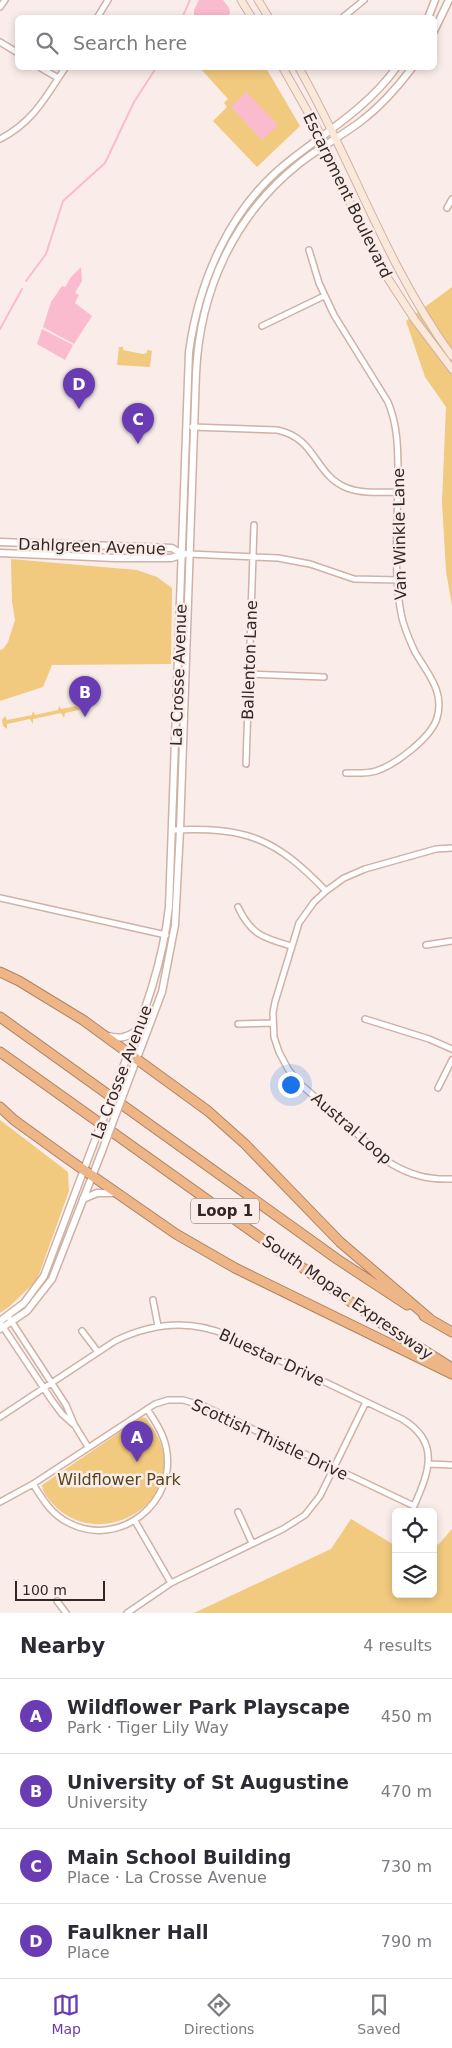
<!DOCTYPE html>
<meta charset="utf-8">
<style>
:root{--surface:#fff;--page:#f2f2f3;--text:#2b2b33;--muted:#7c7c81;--line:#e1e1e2;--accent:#6a3cb3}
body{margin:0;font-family:"DejaVu Sans",sans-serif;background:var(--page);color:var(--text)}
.controls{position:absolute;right:15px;bottom:15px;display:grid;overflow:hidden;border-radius:8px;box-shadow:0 2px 8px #0003}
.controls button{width:45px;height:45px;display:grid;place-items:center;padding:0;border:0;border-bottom:1px solid var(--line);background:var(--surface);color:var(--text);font:25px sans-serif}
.scale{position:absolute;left:15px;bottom:12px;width:90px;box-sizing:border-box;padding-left:5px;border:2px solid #332723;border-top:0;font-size:14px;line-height:18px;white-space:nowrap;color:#332723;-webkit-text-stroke:4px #faede9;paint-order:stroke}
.you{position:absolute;left:290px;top:1084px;width:18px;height:18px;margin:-12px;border:4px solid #fff;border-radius:50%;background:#1a73e8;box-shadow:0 0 0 8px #1a73e833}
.badge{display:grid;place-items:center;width:32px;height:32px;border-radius:50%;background:var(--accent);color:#fff;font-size:16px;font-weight:700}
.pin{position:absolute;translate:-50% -41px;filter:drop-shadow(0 1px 2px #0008)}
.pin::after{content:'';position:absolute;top:26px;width:18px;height:15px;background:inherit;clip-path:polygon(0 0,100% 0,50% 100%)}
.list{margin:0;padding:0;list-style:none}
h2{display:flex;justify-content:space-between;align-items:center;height:65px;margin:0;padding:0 20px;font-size:21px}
h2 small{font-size:16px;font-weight:400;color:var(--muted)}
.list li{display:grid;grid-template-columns:32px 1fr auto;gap:15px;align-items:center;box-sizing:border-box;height:75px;padding:0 20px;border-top:1px solid var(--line)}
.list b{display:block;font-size:19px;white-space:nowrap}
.list p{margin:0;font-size:16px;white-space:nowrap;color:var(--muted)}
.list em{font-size:16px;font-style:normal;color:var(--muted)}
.icon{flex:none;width:28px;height:28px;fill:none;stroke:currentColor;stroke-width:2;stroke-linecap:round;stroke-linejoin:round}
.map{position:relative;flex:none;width:452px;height:1613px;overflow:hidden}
.search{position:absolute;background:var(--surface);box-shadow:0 2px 8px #0003;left:15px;right:15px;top:15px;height:55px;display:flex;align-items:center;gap:12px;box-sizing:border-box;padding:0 18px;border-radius:8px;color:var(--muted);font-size:19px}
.sheet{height:365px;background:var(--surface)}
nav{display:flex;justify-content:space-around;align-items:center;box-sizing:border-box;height:70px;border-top:1px solid var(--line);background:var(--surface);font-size:14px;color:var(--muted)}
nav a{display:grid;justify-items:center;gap:2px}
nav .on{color:var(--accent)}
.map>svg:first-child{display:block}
.green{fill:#f1c97f}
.water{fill:#fabbce}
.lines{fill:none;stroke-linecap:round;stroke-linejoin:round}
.stream{stroke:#fabbce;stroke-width:2}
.minor-casing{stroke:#d0b1a6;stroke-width:8}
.tertiary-casing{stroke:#d0b1a6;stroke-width:9}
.secondary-casing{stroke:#d0b1a6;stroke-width:9}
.motorway-casing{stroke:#ad8363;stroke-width:11}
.minor{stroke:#fff;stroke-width:5}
.tertiary{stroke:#fff;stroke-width:6}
.secondary{stroke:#fae9db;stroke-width:7}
.motorway{stroke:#eeb586;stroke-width:9}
.tertiary-bridge-casing{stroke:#d0b1a6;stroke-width:9;stroke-linecap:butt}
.tertiary-bridge{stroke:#fff;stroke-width:6}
.labels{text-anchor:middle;stroke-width:5;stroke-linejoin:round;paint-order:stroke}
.shield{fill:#faede9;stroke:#6f625e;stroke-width:1}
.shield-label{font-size:15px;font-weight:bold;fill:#332723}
.street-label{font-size:16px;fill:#332723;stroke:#faede9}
.park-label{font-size:16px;fill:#58431b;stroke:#faede9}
</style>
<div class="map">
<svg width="452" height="1613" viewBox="0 0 452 1613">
<rect width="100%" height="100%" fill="#faede9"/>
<!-- green -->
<path class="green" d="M 200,68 L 266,68 L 300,126 L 257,167 L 213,121 L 227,107 L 224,103 L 228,99 Z
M 452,287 L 452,606 L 446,571 L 442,502 L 446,407 L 425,377 L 406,321 Z
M 119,347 L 123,347 L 123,350 L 143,354 L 147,353 L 147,350 L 152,351 L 150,367 L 117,365 Z
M 11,559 L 137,570 L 157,577 L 172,588 L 171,664 L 52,665 L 43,687 L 0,701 L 0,650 L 3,649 L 8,642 L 15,620 L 12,601 Z
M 82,702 L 87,708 L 85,713 L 83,709 L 65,713 L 64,718 L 61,713 L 33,719 L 33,724 L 30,719 L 7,724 L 7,729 L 3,726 L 2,720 L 5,716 L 7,720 L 32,715 L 33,711 L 35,715 L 58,710 L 59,706 L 61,709 L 82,705 Z
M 0,1120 L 68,1172 L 69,1191 L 37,1280 L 10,1306 L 0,1313 Z
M 142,1417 L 146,1418 C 151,1426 158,1435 161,1444 C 183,1507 97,1552 53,1504 C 48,1499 42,1491 42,1485 Z
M 351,1519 L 396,1546 L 396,1594 L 433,1594 L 433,1546 L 439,1544 L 452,1529 L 452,1613 L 194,1613 L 331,1549 Z"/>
<!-- water -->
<path class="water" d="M 199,0 L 223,0 L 229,8 L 230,13 L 227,18 L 194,17 L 194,10 Z
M 246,92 L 278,125 L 262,140 L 231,107 Z
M 81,267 L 82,281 L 75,293 L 79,295 L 75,303 L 92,316 L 74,344 L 43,327 L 51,302 L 62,286 L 65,287 L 71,277 Z
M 42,329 L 73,345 L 65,360 L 37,344 Z"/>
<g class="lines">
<!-- stream -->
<path class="stream" d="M 182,18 L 190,0
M 26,281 L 46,254 L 63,201 L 105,163 L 134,102 L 156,68
M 0,329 L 22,289"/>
<!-- minor casing -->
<g class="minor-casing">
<path id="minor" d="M 0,7 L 5,0
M 97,18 L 108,0
M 342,18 L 364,0
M 0,42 L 18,53
M 41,68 L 58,78
M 0,139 C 33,122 45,98 65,68
M 447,208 L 452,199
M 309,250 L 319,283 L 334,315 L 388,402 C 398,426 398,450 398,476 C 398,518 393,573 401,613 C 403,626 409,639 415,652 C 427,673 445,691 437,718 C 431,738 395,765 376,771 C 366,774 356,773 346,773
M 262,326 L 324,296
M 192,427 L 277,430 C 317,438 314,475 347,488 C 363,494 381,492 398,492
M 189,554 L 278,558 L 310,564 L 354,579 L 397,580
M 249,674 L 324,677
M 246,764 L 254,525
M 173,830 C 247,827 275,838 326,891
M 452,848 L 436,849 L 365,869 L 344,878 L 326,891 L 314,902 L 299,923 L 275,1002 L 273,1013 L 274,1037 L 279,1052 L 288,1069 L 298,1082 L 390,1163 C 410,1175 428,1180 452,1179
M 0,898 L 166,935
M 238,907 C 251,935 264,938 291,946
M 426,945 L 452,941
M 365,1019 L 429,1039 L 452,1049
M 238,1024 L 273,1023
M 438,1088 L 452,1060
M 153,1300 L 158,1326
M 8,1316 L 66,1405 L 74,1424 L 88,1447
M 1,1324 L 53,1402 L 62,1414 L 73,1424
M 82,1331 L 98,1352
M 0,1417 L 115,1341 C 152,1323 191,1319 229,1336 L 402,1419 C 441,1442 429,1472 414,1506 L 204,1406 L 183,1400 L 168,1400 L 155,1404 L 33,1484 L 0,1502
M 429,1464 L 452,1465
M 33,1484 C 43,1500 52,1515 69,1523 C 120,1549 178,1502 166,1447 C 163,1433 155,1421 147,1409
M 238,1512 L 252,1543
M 135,1521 L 171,1583
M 57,1601 L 66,1613
M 127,1613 L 171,1583 L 283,1529 L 305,1515 L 320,1496 L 366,1402"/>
</g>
<!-- tertiary casing -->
<g class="tertiary-casing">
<path id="tertiary" d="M 428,18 L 435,0
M 434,31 L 449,0
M 0,542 L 172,548 L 182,554
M 0,553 L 115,558 L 171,558 L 185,554
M 108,1036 C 119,1039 126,1038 136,1031
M 119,1078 C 141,1020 162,970 169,907 L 189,352 C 199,280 230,208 288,162 C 326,132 368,107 396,68
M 128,1082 L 162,992 L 175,925 L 180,830 L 196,373 C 200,290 234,215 300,163 C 319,148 341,136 360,122 C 380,107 397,88 412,68
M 83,1199 L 97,1193 L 116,1193
M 0,1321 L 24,1303 L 44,1276 L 92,1148
M 0,1329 L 27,1311 L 52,1279 L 102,1151"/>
</g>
<!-- secondary casing -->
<g class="secondary-casing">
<path id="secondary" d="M 241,0 L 252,18
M 258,0 L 269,18
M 283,68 L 318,130 L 364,234 L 385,274 L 415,320 L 452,369
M 299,68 C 353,163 387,267 452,356"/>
</g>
<!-- motorway casing -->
<g class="motorway-casing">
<path id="motorway" d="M 0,972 L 19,981 L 83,1020 L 208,1111 L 245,1144 L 340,1242 L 430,1319
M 0,1017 L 337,1259 L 407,1305
M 0,1052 L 331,1288 L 384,1325 L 452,1368
M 0,1107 L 14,1120 L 68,1159 L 176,1234 L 235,1268 L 452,1374
M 424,1316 L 452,1332"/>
</g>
<!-- minor -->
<use href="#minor" class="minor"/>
<!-- tertiary -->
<use href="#tertiary" class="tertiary"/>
<!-- secondary -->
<use href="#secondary" class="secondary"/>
<!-- motorway -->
<use href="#motorway" class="motorway"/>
<!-- tertiary-bridge casing -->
<g class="tertiary-bridge-casing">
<path id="tertiary-bridge" d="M 92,1148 L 119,1078
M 102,1151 L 128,1082"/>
</g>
<!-- tertiary-bridge -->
<use href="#tertiary-bridge" class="tertiary-bridge"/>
</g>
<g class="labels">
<!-- shield labels -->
<rect class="shield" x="191" y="1198.5" width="68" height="25" rx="4"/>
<g class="shield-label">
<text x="225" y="1216">Loop 1</text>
</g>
<!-- street labels -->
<g class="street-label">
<text transform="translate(348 195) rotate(64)" y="6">Escarpment Boulevard</text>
<text transform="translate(399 534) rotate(-91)" y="6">Van Winkle Lane</text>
<text transform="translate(92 546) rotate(2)" y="6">Dahlgreen Avenue</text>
<text transform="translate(249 660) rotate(-88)" y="6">Ballenton Lane</text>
<text transform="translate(178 675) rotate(-88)" y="6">La Crosse Avenue</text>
<text transform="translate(121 1072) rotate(-69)" y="6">La Crosse Avenue</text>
<text transform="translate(352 1128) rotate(41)" y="6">Austral Loop</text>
<text transform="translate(348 1297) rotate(35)" y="6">South Mopac Expressway</text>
<text transform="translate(272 1357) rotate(25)" y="6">Bluestar Drive</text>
<text transform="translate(270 1439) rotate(25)" y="6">Scottish Thistle Drive</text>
</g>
<!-- park labels -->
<g class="park-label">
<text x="119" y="1485">Wildflower Park</text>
</g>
</g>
</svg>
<div class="controls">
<button><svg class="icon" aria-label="locate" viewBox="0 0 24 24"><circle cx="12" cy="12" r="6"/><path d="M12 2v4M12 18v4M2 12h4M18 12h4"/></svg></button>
<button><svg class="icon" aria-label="layers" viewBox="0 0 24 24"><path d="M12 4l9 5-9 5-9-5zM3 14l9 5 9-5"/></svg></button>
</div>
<div class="scale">100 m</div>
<div class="you"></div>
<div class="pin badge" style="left:137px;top:1462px">A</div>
<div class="pin badge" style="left:85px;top:717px">B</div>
<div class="pin badge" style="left:138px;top:444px">C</div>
<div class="pin badge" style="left:79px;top:409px">D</div>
<div class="search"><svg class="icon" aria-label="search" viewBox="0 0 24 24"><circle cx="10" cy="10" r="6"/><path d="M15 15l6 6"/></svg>Search here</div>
</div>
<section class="sheet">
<h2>Nearby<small>4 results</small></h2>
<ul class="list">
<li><span class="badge">A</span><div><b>Wildflower Park Playscape</b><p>Park · Tiger Lily Way</p></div><em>450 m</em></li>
<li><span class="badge">B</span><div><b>University of St Augustine</b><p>University</p></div><em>470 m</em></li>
<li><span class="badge">C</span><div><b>Main School Building</b><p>Place · La Crosse Avenue</p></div><em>730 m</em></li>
<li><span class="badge">D</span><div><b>Faulkner Hall</b><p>Place</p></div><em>790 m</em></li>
</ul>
</section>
<nav>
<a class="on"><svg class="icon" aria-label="map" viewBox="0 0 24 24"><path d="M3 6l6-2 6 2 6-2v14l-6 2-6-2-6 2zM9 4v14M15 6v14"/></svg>Map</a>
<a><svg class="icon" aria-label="directions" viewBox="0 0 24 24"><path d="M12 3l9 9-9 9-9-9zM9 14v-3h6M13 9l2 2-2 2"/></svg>Directions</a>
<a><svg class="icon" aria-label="saved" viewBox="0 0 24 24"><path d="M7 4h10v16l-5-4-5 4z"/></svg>Saved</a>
</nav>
